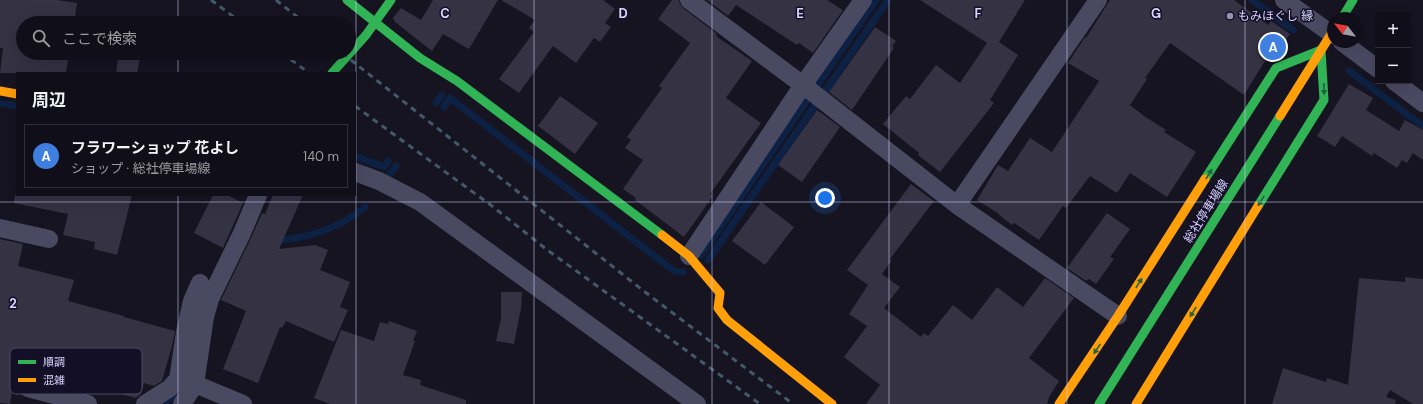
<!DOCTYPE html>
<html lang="ja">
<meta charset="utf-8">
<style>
:root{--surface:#100f19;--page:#191822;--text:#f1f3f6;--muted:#9c9ca2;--line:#302f38;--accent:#8c9099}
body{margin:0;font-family:"DM Sans","Noto Sans JP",sans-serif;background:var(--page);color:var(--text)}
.controls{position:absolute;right:12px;top:12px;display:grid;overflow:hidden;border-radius:0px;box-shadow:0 4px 16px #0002}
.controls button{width:36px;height:36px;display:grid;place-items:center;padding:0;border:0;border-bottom:1px solid var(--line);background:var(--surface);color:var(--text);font:20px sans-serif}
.compass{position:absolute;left:1327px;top:12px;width:36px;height:36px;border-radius:50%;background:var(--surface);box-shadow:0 4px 16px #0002;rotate:301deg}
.you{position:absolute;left:825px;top:198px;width:14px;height:14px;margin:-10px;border:3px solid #fff;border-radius:50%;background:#1a73e8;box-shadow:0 0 0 6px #1a73e833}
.badge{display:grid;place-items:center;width:26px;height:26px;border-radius:50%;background:var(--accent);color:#fff;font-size:13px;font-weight:700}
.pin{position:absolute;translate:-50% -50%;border:2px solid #fff;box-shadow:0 1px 4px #0006}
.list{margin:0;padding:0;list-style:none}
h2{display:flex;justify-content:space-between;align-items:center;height:52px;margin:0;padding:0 16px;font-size:17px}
h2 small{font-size:13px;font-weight:400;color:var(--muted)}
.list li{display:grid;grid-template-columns:26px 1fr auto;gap:12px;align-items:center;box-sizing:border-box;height:64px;margin:0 8px 8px;padding:0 8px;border:1px solid var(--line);border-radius:0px}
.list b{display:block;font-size:15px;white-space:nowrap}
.list p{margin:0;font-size:13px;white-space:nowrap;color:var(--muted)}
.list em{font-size:13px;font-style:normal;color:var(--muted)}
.icon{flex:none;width:22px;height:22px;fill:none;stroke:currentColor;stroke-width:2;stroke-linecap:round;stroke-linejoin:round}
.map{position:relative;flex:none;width:1423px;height:404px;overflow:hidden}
.search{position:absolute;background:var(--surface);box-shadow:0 4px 16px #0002;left:16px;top:16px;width:340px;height:44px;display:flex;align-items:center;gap:10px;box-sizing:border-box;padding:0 14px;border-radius:22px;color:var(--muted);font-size:15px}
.panel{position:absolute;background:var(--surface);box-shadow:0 4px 16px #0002;left:16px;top:72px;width:340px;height:124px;border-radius:0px}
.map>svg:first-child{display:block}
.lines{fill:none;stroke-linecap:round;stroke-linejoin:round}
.stream{stroke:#0d2144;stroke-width:7}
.building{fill:#343243}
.street{stroke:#4a4962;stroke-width:18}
.fast{stroke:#30b455;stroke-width:9}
.slow{stroke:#ff9f0a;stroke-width:9}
.rail{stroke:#43596b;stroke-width:3;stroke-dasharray:6 5;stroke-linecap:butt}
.oneway{fill:#22623e}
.grid{fill:none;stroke:#d9d4ff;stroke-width:1;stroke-opacity:0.55}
.poi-dot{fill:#9591b1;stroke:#130f26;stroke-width:1.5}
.labels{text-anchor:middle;stroke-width:3;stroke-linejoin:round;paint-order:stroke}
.poi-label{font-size:12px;fill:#d9d4ff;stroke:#130f26;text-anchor:start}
.street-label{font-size:12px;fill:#d9d4ff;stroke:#130f26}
.key{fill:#130f26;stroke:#4e4a67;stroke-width:1}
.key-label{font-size:11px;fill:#d9d4ff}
.grid-label{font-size:13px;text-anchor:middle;font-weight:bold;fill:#d9d4ff;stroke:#130f26;stroke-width:3;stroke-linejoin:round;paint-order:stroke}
</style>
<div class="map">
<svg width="1423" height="404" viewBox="0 0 1423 404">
<rect width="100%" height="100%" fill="#161421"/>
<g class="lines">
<!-- stream -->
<path class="stream" d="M 1252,0 L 1293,30
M 1349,71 L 1423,126
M 0,103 L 17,106
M 436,103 L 442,95
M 444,107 L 450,98 L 674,271 L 683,272
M 355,156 L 384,167 L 388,161
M 390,174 L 396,166
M 274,241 C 298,239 323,233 345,221 C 352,217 359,211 365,207
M 701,255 L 876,0
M 708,260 L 888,0
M 162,404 L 175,395"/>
</g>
<!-- building -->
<path class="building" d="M 0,0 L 57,0 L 77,3 L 74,23 L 23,23 L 23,53 L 69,53 L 66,73 L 0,73 L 3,48 L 0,48 Z
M 433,0 L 498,0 L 469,49 L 443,34 L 432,51 L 395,22 L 393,18 L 401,8 L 421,20 Z
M 501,0 L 603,0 L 615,9 L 605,23 L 611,27 L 600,42 L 594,38 L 576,63 L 553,46 L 519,93 L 499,79 L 534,32 L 529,28 L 535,20 Z
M 672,0 L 679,0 L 680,4 L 683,8 L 717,34 L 716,36 L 752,61 L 726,98 L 761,123 L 710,194 L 713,196 L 684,237 L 635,200 L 636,198 L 623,189 L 643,160 L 625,148 L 631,140 L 627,137 L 662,88 L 659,86 L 690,43 L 658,19 Z
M 707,0 L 827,0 L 843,10 L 813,53 L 799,43 L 797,45 L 736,5 L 728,16 Z
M 920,0 L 1025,0 L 999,42 L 1018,55 L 990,100 L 994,103 L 940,172 L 918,155 L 919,153 L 883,124 L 906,96 L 910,99 L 936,65 L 960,83 L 987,43 Z
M 1110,0 L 1234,0 L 1268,25 L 1271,21 L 1290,34 L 1277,54 L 1271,57 L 1265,61 L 1244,95 L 1170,43 L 1145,78 L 1147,79 L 1130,105 L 1144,116 L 1166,130 L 1164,132 L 1196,152 L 1167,197 L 1130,173 L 1117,193 L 1090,176 L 1066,208 L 1063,206 L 1039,240 L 1014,223 L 1012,225 L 999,215 L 999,214 L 977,200 L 998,165 L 1008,171 L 1030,138 L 1052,152 L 1099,81 L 1068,63 L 1085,37 L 1086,38 Z
M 875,27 L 896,41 L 892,46 L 894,48 L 852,110 L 829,92 Z
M 119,53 L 141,53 L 137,73 L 116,73 Z
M 1349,84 L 1373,98 L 1366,110 L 1399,131 L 1405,120 L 1423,130 L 1423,160 L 1413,153 L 1407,163 L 1402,160 L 1397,168 L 1374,153 L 1372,156 L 1342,136 L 1335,147 L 1317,136 Z
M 560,96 L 598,123 L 575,154 L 538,126 Z
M 817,110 L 840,127 L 802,182 L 778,165 Z
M 911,184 L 934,201 L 890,259 L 892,260 L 882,274 L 900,287 L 884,308 L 921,337 L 924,333 L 928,336 L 953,305 L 972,320 L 997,287 L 1023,307 L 1045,278 L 1074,298 L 1029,358 L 1059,381 L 1049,397 L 1047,404 L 866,404 L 880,385 L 844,357 L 867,326 L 849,314 L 868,285 L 847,270 Z
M 15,195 L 132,195 L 117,255 L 94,249 L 95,242 L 63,235 L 68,214 L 14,203 Z
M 213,195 L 227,195 L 243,203 L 223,248 L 194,233 Z
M 273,195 L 303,195 L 279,249 L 315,245 L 328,250 L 320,270 L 350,282 L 340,307 L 348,310 L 334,342 L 286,321 L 282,328 L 280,327 L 258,383 L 223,369 L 246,311 L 221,300 L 251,238 L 262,213 L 265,214 Z
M 761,202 L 794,227 L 765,265 L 732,241 Z
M 1107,213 L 1130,229 L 1110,257 L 1114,259 L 1096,284 L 1089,279 L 1086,281 L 1067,268 Z
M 0,239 L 23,244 L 18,266 L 74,280 L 68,301 L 124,316 L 124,317 L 175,331 L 172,346 L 162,381 L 154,386 L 144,383 L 141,394 L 136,398 L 16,367 L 10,404 L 0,403 Z
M 1405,277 L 1423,279 L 1423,404 L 1413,404 L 1390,390 L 1386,397 L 1396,400 L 1395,404 L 1272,404 L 1283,368 L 1326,382 L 1327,378 L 1348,385 L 1359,278 L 1405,282 Z
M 501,292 L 522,292 L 521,308 L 514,344 L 496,341 L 501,318 Z
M 389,321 L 417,331 L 413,341 L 415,341 L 403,375 L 421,380 L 420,385 L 466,400 L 466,404 L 330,404 L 314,398 L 341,330 L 374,341 L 380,322 L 388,324 Z"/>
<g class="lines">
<!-- street -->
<path class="street" d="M 689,0 L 803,85 L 957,205 L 1118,316
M 1284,0 L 1333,35
M 1342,42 L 1378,69
M 1394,81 L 1423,103
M 355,172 L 379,181 L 420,202 L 697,404
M 957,205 L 1098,0
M 0,228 L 49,239
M 689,256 L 803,85 L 863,0
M 185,381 L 195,384 L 243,404
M 28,388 L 88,404
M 145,404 L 170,388 L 178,379 L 185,332 L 192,301 L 200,283
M 182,404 L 195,384 L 205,317 L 210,299 L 242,233 L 258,195"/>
<!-- fast -->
<path class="fast" d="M 347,0 L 420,58 L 457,81 L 662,235
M 1342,18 L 1353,0
M 332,73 L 366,35 L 391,0
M 1205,179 L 1276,68 L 1321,50 L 1324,100 L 1258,206
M 1099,404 L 1280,116"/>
<!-- slow -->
<path class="slow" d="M 0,91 L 17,94
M 1280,116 L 1333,31
M 662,235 L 689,256 L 720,293 L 718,308 L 727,320 L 832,404
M 1059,404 L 1118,316 L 1205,179
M 1136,404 L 1258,206"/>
<!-- rail -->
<path class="rail" d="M 211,0 L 242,23
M 276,0 L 305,23
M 282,53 L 309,73
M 342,53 L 645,292 L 793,404
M 355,106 L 492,206 L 546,249 L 760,404"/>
</g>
<!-- one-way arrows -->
<defs><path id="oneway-solid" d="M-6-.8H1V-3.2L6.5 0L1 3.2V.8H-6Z"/></defs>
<g class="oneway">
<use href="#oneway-solid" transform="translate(1324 89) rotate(88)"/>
<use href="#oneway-solid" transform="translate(1209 174) rotate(-58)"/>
<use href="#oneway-solid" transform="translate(1261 201) rotate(122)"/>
<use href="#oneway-solid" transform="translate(1139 283) rotate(-58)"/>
<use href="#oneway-solid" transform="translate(1193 312) rotate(122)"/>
<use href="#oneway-solid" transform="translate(1097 349) rotate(124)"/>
</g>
<!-- grid -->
<path class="grid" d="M 178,0 L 178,23M 356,0 L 356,404M 534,0 L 534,404M 712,0 L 712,404M 889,0 L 889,404M 1067,0 L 1067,404M 1245,0 L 1245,404M 178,53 L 178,73M 178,195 L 178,404M 0,202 L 1423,202"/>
<!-- markers -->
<circle class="poi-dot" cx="1230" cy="16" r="4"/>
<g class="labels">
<!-- poi labels -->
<g class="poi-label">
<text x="1238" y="20">もみほぐし 縁</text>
</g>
<!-- street labels -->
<g class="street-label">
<text transform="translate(1206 211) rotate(-58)" y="4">総社停車場線</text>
</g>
</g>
<!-- legend -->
<rect x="10" y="348" width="132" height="46" rx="6" class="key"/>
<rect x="18" y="360" width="18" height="4" fill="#30b455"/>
<rect x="18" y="378" width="18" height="4" fill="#ff9f0a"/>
<g class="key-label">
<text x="43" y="366">順調</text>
<text x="43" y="384">混雑</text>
</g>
<g class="grid-label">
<text x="445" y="18">C</text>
<text x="623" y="18">D</text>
<text x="800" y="18">E</text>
<text x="978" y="18">F</text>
<text x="1156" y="18">G</text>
<text x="13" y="308">2</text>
</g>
</svg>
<div class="controls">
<button>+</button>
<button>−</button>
</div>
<svg class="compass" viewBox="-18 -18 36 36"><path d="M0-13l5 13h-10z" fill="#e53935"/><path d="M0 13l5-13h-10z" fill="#9c9ca2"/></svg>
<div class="you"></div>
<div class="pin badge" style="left:1273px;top:47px;background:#3f7fe0">A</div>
<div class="search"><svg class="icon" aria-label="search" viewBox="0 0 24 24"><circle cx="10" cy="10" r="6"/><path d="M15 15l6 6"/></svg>ここで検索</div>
<section class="panel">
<h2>周辺<small></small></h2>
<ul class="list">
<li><span class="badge" style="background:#3f7fe0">A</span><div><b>フラワーショップ 花よし</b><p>ショップ · 総社停車場線</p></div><em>140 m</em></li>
</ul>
</section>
</div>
